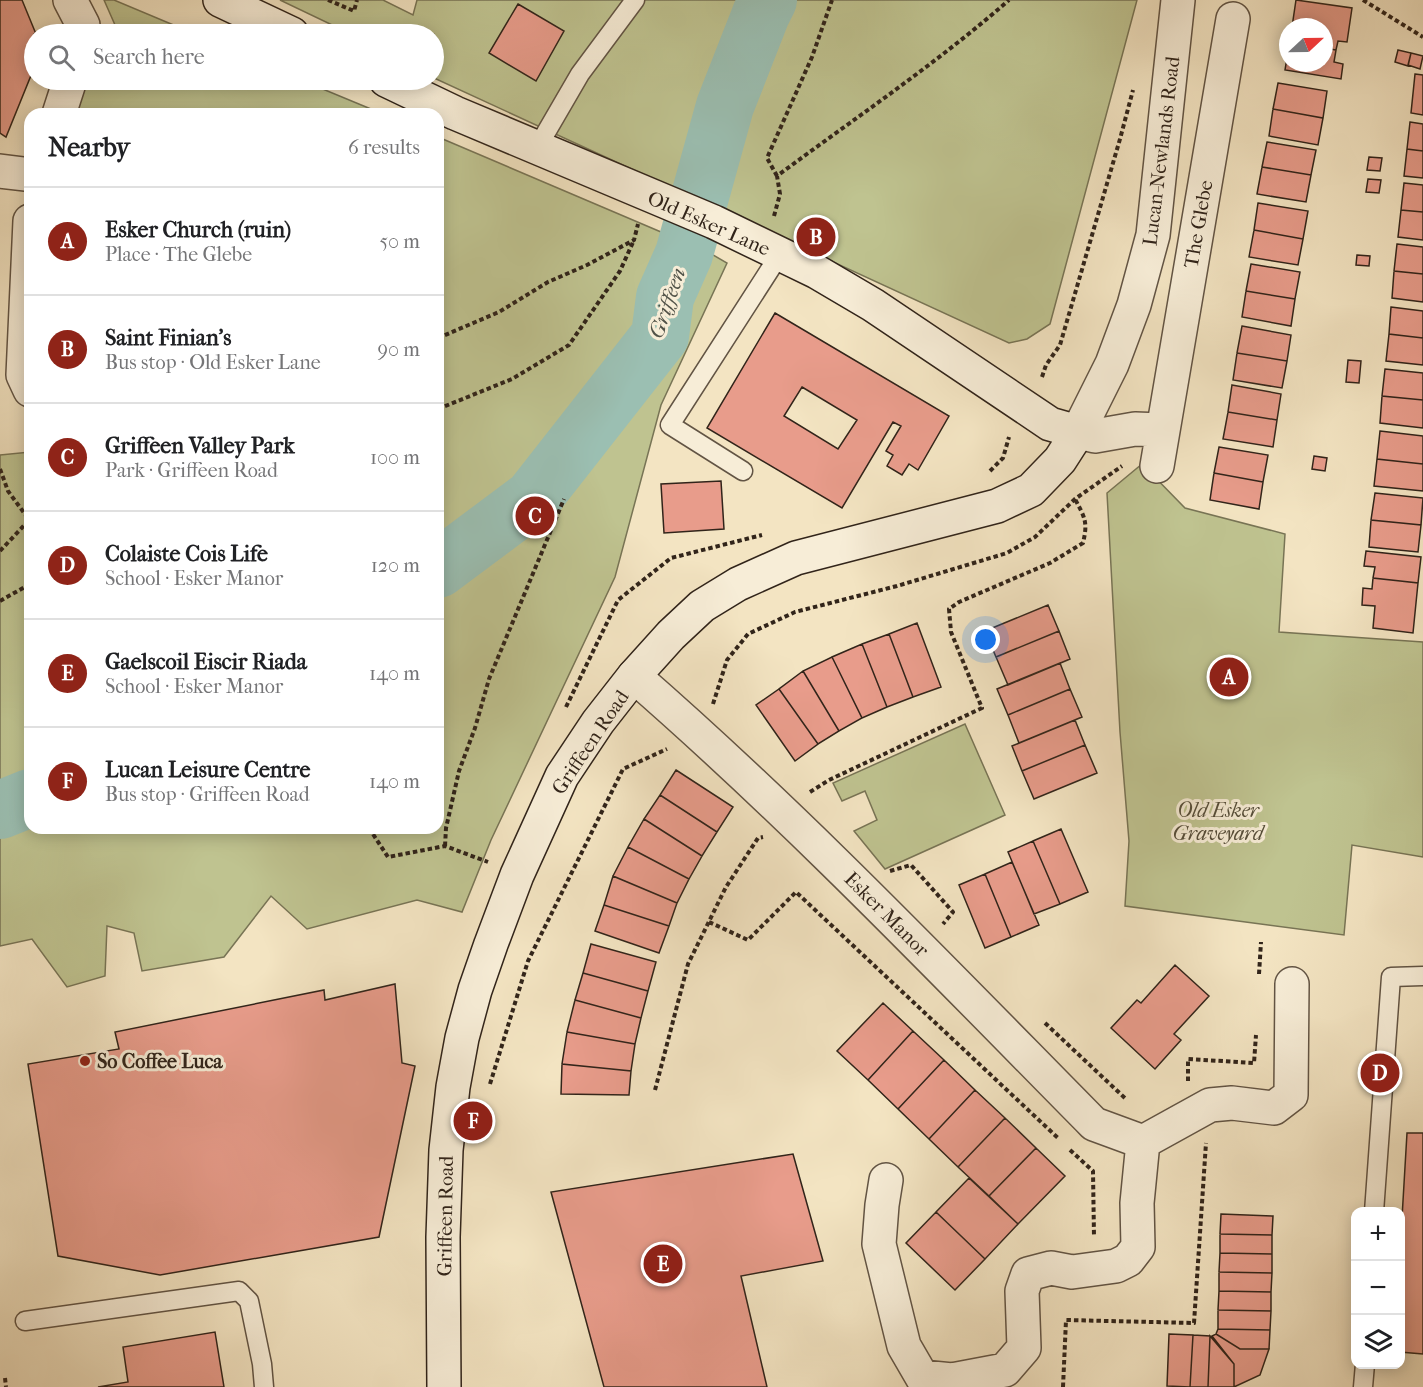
<!DOCTYPE html>
<meta charset="utf-8">
<style>
:root{--surface:#fff;--page:#f6f6f6;--text:#202124;--muted:#757577;--line:#e0e0e0;--accent:#8f2418}
body{margin:0;font-family:"IM FELL French Canon",serif;background:var(--page);color:var(--text)}
.controls{position:absolute;right:18px;bottom:18px;display:grid;overflow:hidden;border-radius:12px;box-shadow:0 3px 15px #0003}
.controls button{width:54px;height:54px;display:grid;place-items:center;padding:0;border:0;border-bottom:2px solid var(--line);background:var(--surface);color:var(--text);font:30px sans-serif}
.compass{position:absolute;left:1279px;top:18px;width:54px;height:54px;border-radius:50%;background:var(--surface);box-shadow:0 3px 15px #0003;rotate:68deg}
.you{position:absolute;left:986px;top:640px;width:21px;height:21px;margin:-15px;border:4px solid #fff;border-radius:50%;background:#1a73e8;box-shadow:0 0 0 9px #1a73e833}
.badge{display:grid;place-items:center;width:39px;height:39px;border-radius:50%;background:var(--accent);color:#fff;font-size:20px;font-weight:700}
.pin{position:absolute;translate:-50% -50%;border:3px solid #fff;box-shadow:0 2px 6px #0006}
.list{margin:0;padding:0;list-style:none}
h2{display:flex;justify-content:space-between;align-items:center;height:78px;margin:0;padding:0 24px;font-size:26px}
h2 small{font-size:20px;font-weight:400;color:var(--muted)}
.list li{display:grid;grid-template-columns:39px 1fr auto;gap:18px;align-items:center;box-sizing:border-box;height:108px;padding:0 24px;border-top:2px solid var(--line)}
.list b{display:block;font-size:22px;white-space:nowrap}
.list p{margin:0;font-size:20px;white-space:nowrap;color:var(--muted)}
.list em{font-size:20px;font-style:normal;color:var(--muted)}
.icon{flex:none;width:33px;height:33px;fill:none;stroke:currentColor;stroke-width:2;stroke-linecap:round;stroke-linejoin:round}
.map{position:relative;flex:none;width:1423px;height:1387px;overflow:hidden}
.search{position:absolute;background:var(--surface);box-shadow:0 3px 15px #0003;left:24px;top:24px;width:420px;height:66px;display:flex;align-items:center;gap:15px;box-sizing:border-box;padding:0 21px;border-radius:33px;color:var(--muted);font-size:22px}
.panel{position:absolute;background:var(--surface);box-shadow:0 3px 15px #0003;left:24px;top:108px;width:420px;height:726px;border-radius:18px}
.map>svg:first-child{display:block}
.green{fill:#bfc390;stroke:#787455;stroke-width:1.5}
.lines{fill:none;stroke-linecap:round;stroke-linejoin:round}
.river{stroke:#9bbfb2;stroke-width:58}
.building{fill:#e89c8b;stroke:#31241a;stroke-width:1.5;fill-rule:evenodd}
.lane-casing{stroke:#625444;stroke-width:21}
.street-casing{stroke:#625444;stroke-width:36}
.secondary-casing{stroke:#31241a;stroke-width:36}
.path{stroke:#31241a;stroke-width:4;stroke-dasharray:4.5 3;stroke-linecap:butt}
.lane{stroke:#f7edd7;stroke-width:18}
.street{stroke:#f7edd7;stroke-width:33}
.secondary{stroke:#f7edd7;stroke-width:33}
.poi-dot{fill:#8f2418;stroke:#f7edd7;stroke-width:2}
.labels{text-anchor:middle;stroke-width:6;stroke-linejoin:round;paint-order:stroke}
.street-label{font-size:20px;fill:#31241a;stroke:#f7edd7}
.park-label{font-size:20px;font-style:italic;fill:#544c38;stroke:#f7edd7}
.poi-label{font-size:20px;font-weight:bold;fill:#31241a;stroke:#f7edd7;text-anchor:start}
.water-label{font-size:21px;font-style:italic;fill:#515248;stroke:#f7edd7}
</style>
<div class="map">
<svg width="1423" height="1387" viewBox="0 0 1423 1387">
<rect width="100%" height="100%" fill="#f3e4c2"/>
<filter id="stains"><feTurbulence type="fractalNoise" baseFrequency=".00333" numOctaves="4"/><feColorMatrix values="0 0 0 0 .2 0 0 0 0 .09 0 0 0 0 .02 0 0 0 .5 -.17"/></filter>
<radialGradient id="worn" r=".72"><stop offset=".6" stop-color="#630" stop-opacity="0"/><stop offset="1" stop-color="#630" stop-opacity=".3"/></radialGradient>
<!-- green -->
<path class="green" d="M 104,0 L 114,0 L 195,34 L 119,34 Z
M 280,0 L 383,0 L 413,15 L 417,0 L 1137,0 L 1050,324 L 1027,339 L 1009,343 L 434,78 L 434,34 L 351,34 Z
M 85,80 L 301,80 L 383,114 L 70,114 Z
M 438,137 L 708,252 L 727,263 L 661,405 L 615,577 L 491,840 L 462,912 L 417,900 L 307,929 L 271,896 L 224,957 L 142,971 L 134,933 L 107,926 L 105,976 L 67,987 L 32,939 L 0,946 L 0,455 L 30,452 L 30,828 L 438,828 Z
M 1142,464 L 1185,508 L 1285,534 L 1279,632 L 1423,642 L 1423,857 L 1352,845 L 1344,935 L 1125,906 L 1129,841 L 1120,732 L 1107,493 Z
M 965,724 L 1005,815 L 885,869 L 854,831 L 877,820 L 865,791 L 842,801 L 833,783 Z"/>
<g class="lines">
<!-- river -->
<path class="river" d="M 438,569 L 533,498 L 660,336 L 665,297 L 684,254 L 725,106 L 761,14 L 768,0
M 0,810 L 30,798"/>
</g>
<!-- building -->
<path class="building" d="M 0,0 L 22,0 L 36,34 L 34,34 L 34,68 L 6,137 L 0,133 Z
M 1296,0 L 1352,8 L 1347,42 L 1338,41 L 1336,50 L 1324,48 L 1324,27 L 1292,27 Z
M 518,4 L 564,31 L 536,81 L 489,53 Z
M 1324,48 L 1336,50 L 1334,62 L 1343,64 L 1341,79 L 1285,70 L 1288,52 L 1288,63 L 1324,63 Z
M 1398,50 L 1411,53 L 1408,66 L 1395,62 Z
M 1411,53 L 1423,56 L 1420,69 L 1408,65 Z
M 1415,74 L 1423,75 L 1423,115 L 1411,113 Z
M 1278,83 L 1327,91 L 1323,118 L 1273,109 Z
M 1273,109 L 1323,118 L 1318,145 L 1269,136 Z
M 1410,122 L 1423,124 L 1423,151 L 1407,149 Z
M 1267,142 L 1316,150 L 1311,175 L 1262,167 Z
M 1407,149 L 1423,151 L 1423,178 L 1404,176 Z
M 1369,157 L 1382,158 L 1380,171 L 1367,170 Z
M 1262,167 L 1311,175 L 1306,202 L 1257,194 Z
M 1368,179 L 1381,180 L 1379,193 L 1366,192 Z
M 1404,183 L 1423,185 L 1423,212 L 1401,210 Z
M 1258,203 L 1308,211 L 1303,239 L 1254,230 Z
M 1401,210 L 1423,212 L 1423,240 L 1398,237 Z
M 1254,230 L 1303,239 L 1298,265 L 1249,257 Z
M 1397,244 L 1423,247 L 1423,274 L 1394,271 Z
M 1357,255 L 1370,256 L 1369,266 L 1356,265 Z
M 1251,264 L 1300,272 L 1295,299 L 1246,291 Z
M 1394,271 L 1423,274 L 1423,302 L 1392,298 Z
M 1246,291 L 1295,299 L 1291,326 L 1242,317 Z
M 1391,307 L 1423,311 L 1423,338 L 1389,334 Z
M 775,313 L 949,416 L 918,470 L 909,464 L 902,475 L 887,466 L 893,455 L 886,451 L 901,426 L 893,422 L 842,508 L 707,428 ZM 802,387 L 857,420 L 838,449 L 784,416 Z
M 1242,326 L 1291,335 L 1287,361 L 1237,353 Z
M 1389,334 L 1423,338 L 1423,365 L 1386,361 Z
M 1237,353 L 1287,361 L 1282,388 L 1233,380 Z
M 1348,360 L 1361,361 L 1359,383 L 1346,382 Z
M 1385,369 L 1423,373 L 1423,400 L 1382,396 Z
M 1232,385 L 1281,394 L 1277,420 L 1228,412 Z
M 1382,396 L 1423,400 L 1423,428 L 1380,423 Z
M 1228,412 L 1277,420 L 1273,447 L 1223,439 Z
M 1380,431 L 1423,436 L 1423,464 L 1377,459 Z
M 1219,447 L 1268,455 L 1263,482 L 1214,473 Z
M 1314,456 L 1327,458 L 1325,471 L 1312,469 Z
M 1377,459 L 1423,464 L 1423,491 L 1374,486 Z
M 1214,473 L 1263,482 L 1259,509 L 1210,500 Z
M 721,481 L 724,529 L 664,533 L 661,484 Z
M 1375,493 L 1423,498 L 1421,525 L 1371,520 Z
M 1371,520 L 1421,525 L 1418,552 L 1369,547 Z
M 1366,551 L 1421,557 L 1418,583 L 1373,578 L 1375,567 L 1364,566 Z
M 1373,578 L 1418,583 L 1413,633 L 1373,628 L 1375,606 L 1362,605 L 1363,588 L 1372,589 Z
M 1048,605 L 1059,631 L 996,657 L 985,631 Z
M 917,623 L 941,687 L 913,697 L 889,634 Z
M 1059,631 L 1070,659 L 1008,685 L 996,657 Z
M 889,634 L 913,697 L 887,707 L 862,644 Z
M 862,644 L 887,707 L 862,718 L 832,657 Z
M 832,657 L 862,718 L 839,731 L 803,671 Z
M 1060,663 L 1070,689 L 1008,715 L 997,689 Z
M 803,671 L 839,731 L 818,744 L 779,689 Z
M 779,689 L 818,744 L 795,761 L 756,705 Z
M 1070,689 L 1082,717 L 1019,743 L 1008,715 Z
M 1075,720 L 1085,745 L 1022,771 L 1012,746 Z
M 1085,745 L 1097,773 L 1034,799 L 1022,771 Z
M 676,770 L 733,807 L 717,832 L 660,795 Z
M 660,795 L 717,832 L 702,856 L 644,819 Z
M 644,819 L 702,856 L 689,879 L 628,847 Z
M 1061,829 L 1088,892 L 1060,904 L 1033,841 Z
M 1033,841 L 1060,904 L 1034,914 L 1008,852 Z
M 628,847 L 689,879 L 677,903 L 613,876 Z
M 1012,862 L 1039,925 L 1011,937 L 985,874 Z
M 985,874 L 1011,937 L 985,948 L 959,885 Z
M 613,876 L 677,903 L 669,926 L 604,905 Z
M 604,905 L 669,926 L 659,953 L 595,931 Z
M 591,944 L 656,962 L 648,991 L 583,973 Z
M 1175,965 L 1209,996 L 1174,1034 L 1181,1040 L 1155,1069 L 1111,1028 L 1137,1000 L 1141,1003 Z
M 583,973 L 648,991 L 641,1018 L 575,1000 Z
M 395,984 L 402,1063 L 415,1066 L 379,1237 L 160,1275 L 58,1256 L 28,1064 L 119,1049 L 115,1032 L 324,990 L 325,1000 Z
M 575,1000 L 641,1018 L 635,1044 L 567,1032 Z
M 883,1003 L 913,1031 L 868,1080 L 837,1051 Z
M 913,1031 L 944,1060 L 898,1109 L 868,1080 Z
M 567,1032 L 635,1044 L 631,1071 L 562,1064 Z
M 944,1060 L 975,1090 L 929,1139 L 898,1109 Z
M 562,1064 L 631,1071 L 629,1095 L 561,1094 Z
M 975,1090 L 1005,1118 L 958,1167 L 929,1139 Z
M 1005,1118 L 1036,1148 L 989,1196 L 958,1167 Z
M 1407,1133 L 1423,1133 L 1423,1354 L 1400,1352 L 1400,1252 Z
M 1036,1148 L 1065,1176 L 1018,1224 L 989,1196 Z
M 793,1154 L 823,1261 L 741,1276 L 767,1387 L 604,1387 L 551,1192 Z
M 969,1178 L 1018,1224 L 985,1259 L 936,1212 Z
M 936,1212 L 985,1259 L 955,1290 L 906,1243 Z
M 1221,1214 L 1273,1216 L 1272,1235 L 1220,1234 Z
M 1220,1234 L 1272,1235 L 1272,1254 L 1220,1253 Z
M 1220,1253 L 1272,1254 L 1272,1273 L 1219,1272 Z
M 1219,1272 L 1272,1273 L 1271,1292 L 1219,1291 Z
M 1219,1291 L 1271,1292 L 1271,1311 L 1218,1310 Z
M 1218,1310 L 1271,1311 L 1270,1330 L 1218,1329 Z
M 1218,1329 L 1270,1330 L 1269,1349 L 1240,1349 L 1216,1334 Z
M 215,1332 L 224,1387 L 98,1387 L 128,1382 L 123,1347 Z
M 1169,1334 L 1193,1335 L 1190,1387 L 1167,1386 Z
M 1216,1334 L 1240,1349 L 1269,1349 L 1260,1375 L 1234,1387 L 1234,1364 L 1212,1336 Z
M 1193,1335 L 1210,1336 L 1208,1387 L 1190,1387 Z
M 1210,1336 L 1234,1364 L 1234,1387 L 1208,1387 Z"/>
<g class="lines">
<!-- lane casing -->
<g class="lane-casing">
<path id="lane" d="M 537,148 L 580,74 L 635,0
M 743,471 L 670,425 L 780,254
M 1374,1212 L 1391,977 L 1423,976
M 25,1321 L 239,1291 L 249,1301 L 262,1364 L 264,1387
M 1363,1387 L 1365,1364"/>
</g>
<!-- street casing -->
<g class="street-casing">
<path id="street" d="M 70,0 L 83,25 L 82,34
M 59,114 L 70,80
M 0,171 L 24,174
M 30,221 L 23,375 L 30,390
M 1162,430 L 1135,429 L 1095,436 L 1078,432 L 1112,364 L 1134,305 L 1153,235 L 1178,0
M 1157,466 L 1233,19
M 634,676 C 796,817 944,972 1094,1124 L 1143,1142 L 1137,1203 L 1138,1247 L 1128,1260 L 1116,1266 L 1072,1272 L 1051,1268 L 1028,1274 L 1022,1291 L 1024,1348 L 1005,1370 L 952,1380 L 922,1377 L 904,1346 L 879,1244 L 882,1205 L 886,1180
M 1143,1142 L 1210,1105 L 1232,1103 L 1274,1108 L 1291,1095 L 1292,984"/>
</g>
<!-- secondary casing -->
<g class="secondary-casing">
<path id="secondary" d="M 220,0 L 292,34
M 386,80 L 455,113 L 714,222 L 817,272 L 873,305 L 1050,424 L 1078,432 L 1060,460 L 1031,490 L 997,506 L 796,558 L 738,584 L 702,606 L 671,635 L 634,676 L 598,722 L 562,776 L 517,875 L 491,944 L 475,990 L 462,1038 L 453,1087 L 446,1150 L 443,1237 L 444,1387"/>
</g>
<!-- path -->
<path class="path" d="M 328,0 L 354,11 L 357,0
M 1363,0 L 1423,37
M 777,176 L 767,158 L 812,57 L 832,0
M 774,216 L 780,194 L 777,176 C 855,118 936,64 1009,0
M 438,338 L 499,312 L 548,282 L 587,265 L 634,240 L 638,224
M 1042,377 L 1046,365 L 1060,345 L 1120,139 L 1133,90
M 438,409 L 512,379 L 569,345 L 620,271 L 634,240
M 0,469 L 8,491 L 30,521
M 990,471 L 1003,458 L 1009,437
M 0,551 L 30,519
M 0,601 L 30,584
M 713,704 L 727,660 L 748,634 L 795,612 L 897,586 L 1007,553 L 1035,537 L 1075,499 L 1122,466
M 566,707 L 618,600 L 671,558 L 762,535
M 810,792 L 829,780 L 982,708 L 951,632 L 949,609 L 959,602 L 1050,563 L 1083,543 C 1088,522 1085,518 1075,499
M 369,828 L 388,857 L 445,846 L 488,862
M 445,846 L 446,828 L 459,771 L 475,728 L 489,679 L 564,499
M 890,871 L 911,865 L 953,912 L 943,924
M 709,922 L 748,940 L 796,892 L 1058,1138
M 1259,974 L 1261,942
M 1045,1023 L 1127,1100
M 1188,1081 L 1188,1059 L 1254,1063 L 1256,1035
M 490,1084 L 528,961 L 623,769 L 667,749
M 655,1090 L 688,964 L 726,887 L 758,838 L 763,837
M 1070,1150 L 1093,1171 L 1094,1237
M 5,1378 L 6,1387
M 1063,1387 L 1066,1320 L 1194,1323 L 1206,1143"/>
<!-- lane -->
<use href="#lane" class="lane"/>
<!-- street -->
<use href="#street" class="street"/>
<!-- secondary -->
<use href="#secondary" class="secondary"/>
</g>
<!-- markers -->
<circle class="poi-dot" cx="85" cy="1061" r="6"/>
<g class="labels">
<!-- street labels -->
<g class="street-label">
<text transform="translate(1161 151) rotate(-83)" y="7">Lucan-Newlands Road</text>
<text transform="translate(709 223) rotate(24)" y="7">Old Esker Lane</text>
<text transform="translate(1198 224) rotate(-80)" y="7">The Glebe</text>
<text transform="translate(590 742) rotate(-56)" y="7">Griffeen Road</text>
<text transform="translate(887 914) rotate(45)" y="7">Esker Manor</text>
<text transform="translate(445 1216) rotate(-89)" y="7">Griffeen Road</text>
</g>
<!-- park labels -->
<g class="park-label">
<text x="1218" y="817">Old Esker<tspan x="1218" dy="23">Graveyard</tspan></text>
</g>
<!-- poi labels -->
<g class="poi-label">
<text x="97" y="1068">So Coffee Luca</text>
</g>
<!-- water labels -->
<g class="water-label">
<text transform="translate(667 303) rotate(-71)" y="7">Griffeen</text>
</g>
</g>
<rect width="100%" height="100%" filter="url(#stains)"/>
<rect width="100%" height="100%" fill="url(#worn)"/>
</svg>
<div class="controls">
<button>+</button>
<button>−</button>
<button><svg class="icon" aria-label="layers" viewBox="0 0 24 24"><path d="M12 4l9 5-9 5-9-5zM3 14l9 5 9-5"/></svg></button>
</div>
<svg class="compass" viewBox="-18 -18 36 36"><path d="M0-13l5 13h-10z" fill="#e53935"/><path d="M0 13l5-13h-10z" fill="#757577"/></svg>
<div class="you"></div>
<div class="pin badge" style="left:1229px;top:677px">A</div>
<div class="pin badge" style="left:816px;top:237px">B</div>
<div class="pin badge" style="left:535px;top:516px">C</div>
<div class="pin badge" style="left:1380px;top:1073px">D</div>
<div class="pin badge" style="left:663px;top:1264px">E</div>
<div class="pin badge" style="left:473px;top:1121px">F</div>
<div class="search"><svg class="icon" aria-label="search" viewBox="0 0 24 24"><circle cx="10" cy="10" r="6"/><path d="M15 15l6 6"/></svg>Search here</div>
<section class="panel">
<h2>Nearby<small>6 results</small></h2>
<ul class="list">
<li><span class="badge">A</span><div><b>Esker Church (ruin)</b><p>Place · The Glebe</p></div><em>50 m</em></li>
<li><span class="badge">B</span><div><b>Saint Finian's</b><p>Bus stop · Old Esker Lane</p></div><em>90 m</em></li>
<li><span class="badge">C</span><div><b>Griffeen Valley Park</b><p>Park · Griffeen Road</p></div><em>100 m</em></li>
<li><span class="badge">D</span><div><b>Colaiste Cois Life</b><p>School · Esker Manor</p></div><em>120 m</em></li>
<li><span class="badge">E</span><div><b>Gaelscoil Eiscir Riada</b><p>School · Esker Manor</p></div><em>140 m</em></li>
<li><span class="badge">F</span><div><b>Lucan Leisure Centre</b><p>Bus stop · Griffeen Road</p></div><em>140 m</em></li>
</ul>
</section>
</div>
